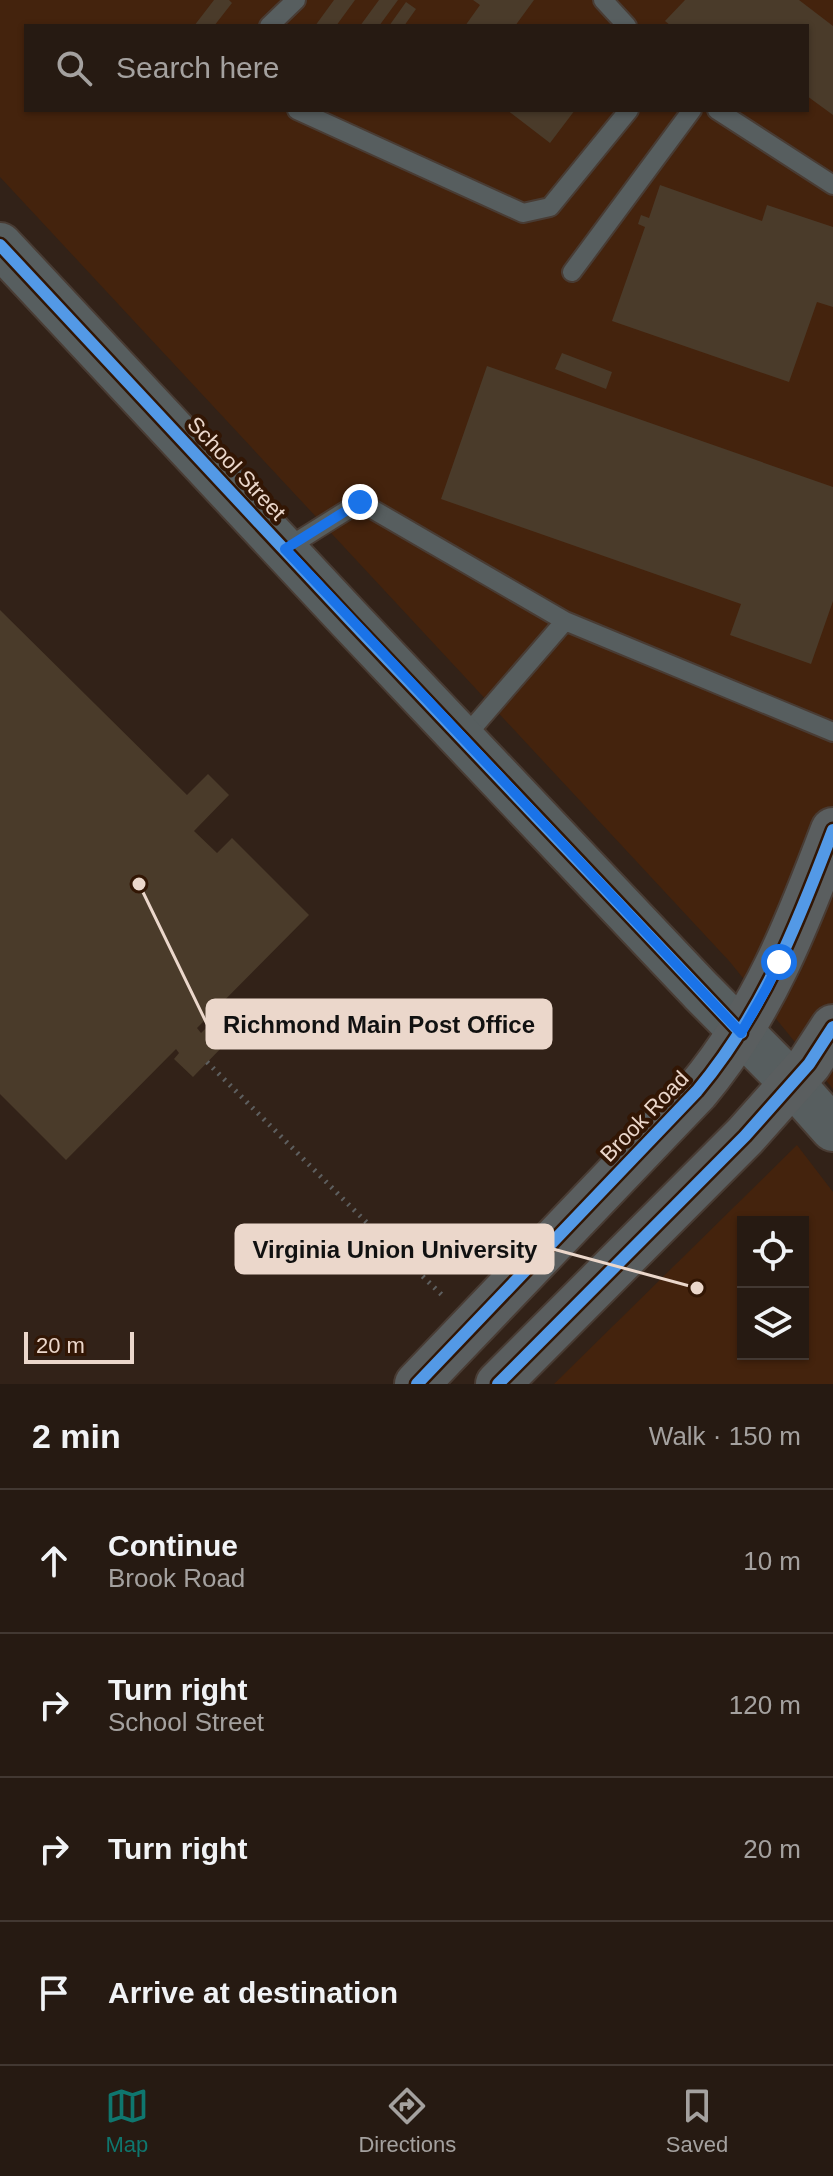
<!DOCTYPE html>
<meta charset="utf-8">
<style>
:root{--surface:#261a12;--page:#322720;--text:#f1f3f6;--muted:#a4a19f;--line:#423832;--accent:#0f766e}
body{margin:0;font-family:Helvetica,sans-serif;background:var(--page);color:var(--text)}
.controls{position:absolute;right:24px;bottom:24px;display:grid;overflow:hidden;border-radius:0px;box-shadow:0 2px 6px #0004}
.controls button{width:72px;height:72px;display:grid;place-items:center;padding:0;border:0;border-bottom:2px solid var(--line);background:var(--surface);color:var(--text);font:40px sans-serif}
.scale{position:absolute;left:24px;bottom:20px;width:110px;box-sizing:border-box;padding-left:8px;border:4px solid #ebd7cb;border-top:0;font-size:22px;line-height:28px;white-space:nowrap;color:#ebd7cb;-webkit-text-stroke:6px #321604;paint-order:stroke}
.stop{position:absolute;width:24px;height:24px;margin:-18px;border:6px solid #1a73e8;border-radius:50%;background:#fff}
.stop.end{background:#1a73e8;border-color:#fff;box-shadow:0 2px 8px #0008}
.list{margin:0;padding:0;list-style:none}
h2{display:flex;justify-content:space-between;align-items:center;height:104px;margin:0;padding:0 32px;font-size:34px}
h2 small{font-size:26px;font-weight:400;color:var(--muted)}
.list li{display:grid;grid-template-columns:52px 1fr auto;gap:24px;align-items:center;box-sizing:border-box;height:144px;padding:0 32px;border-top:2px solid var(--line)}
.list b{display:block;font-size:30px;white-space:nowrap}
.list p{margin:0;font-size:26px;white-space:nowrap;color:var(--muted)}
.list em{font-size:26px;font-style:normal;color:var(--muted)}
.icon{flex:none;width:44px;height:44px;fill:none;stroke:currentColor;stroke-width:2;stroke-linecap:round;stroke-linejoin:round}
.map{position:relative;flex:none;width:833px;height:1384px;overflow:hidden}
.search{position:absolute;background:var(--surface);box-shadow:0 2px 6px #0004;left:24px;right:24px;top:24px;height:88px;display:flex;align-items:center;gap:20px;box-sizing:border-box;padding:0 28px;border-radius:0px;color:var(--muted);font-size:30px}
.sheet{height:680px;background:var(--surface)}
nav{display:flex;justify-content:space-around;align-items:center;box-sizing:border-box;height:112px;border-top:2px solid var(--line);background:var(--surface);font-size:22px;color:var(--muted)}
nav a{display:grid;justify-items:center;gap:4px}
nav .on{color:var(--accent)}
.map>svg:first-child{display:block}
.built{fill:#44230d;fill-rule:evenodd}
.building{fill:#4a3b2a}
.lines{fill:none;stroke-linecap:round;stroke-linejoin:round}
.service-casing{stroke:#493c34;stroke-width:22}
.tertiary-casing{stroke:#493c34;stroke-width:48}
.secondary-casing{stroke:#493c34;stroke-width:48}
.path{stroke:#5e5f5f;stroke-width:5;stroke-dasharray:2 6;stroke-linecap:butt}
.service{stroke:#575e5f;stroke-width:18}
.tertiary{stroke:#575e5f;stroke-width:44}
.secondary{stroke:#5a5e5f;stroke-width:44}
.cycleway-casing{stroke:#321604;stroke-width:17}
.cycleway{stroke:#5399e6;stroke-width:12}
.route{stroke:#1a73e8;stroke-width:10}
.labels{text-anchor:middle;stroke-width:8;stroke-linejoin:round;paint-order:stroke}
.street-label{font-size:22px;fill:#ebd7cb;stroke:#321604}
.leader{fill:none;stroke:#ebd7cb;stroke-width:3}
.callout-dot{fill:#ebd7cb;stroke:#321604;stroke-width:3}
.callout{fill:#ebd7cb;stroke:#ebd7cb;stroke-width:3}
.callout-label{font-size:24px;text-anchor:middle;font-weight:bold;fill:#111}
</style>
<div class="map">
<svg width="833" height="1384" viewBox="0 0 833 1384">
<rect width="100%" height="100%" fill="#322218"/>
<!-- built -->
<path class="built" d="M 0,0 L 833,0 L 833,1089 L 730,962 L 0,177 ZM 26,26 L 807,26 L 807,110 L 26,110 Z
M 797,1145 L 833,1192 L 833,1384 L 554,1384 ZM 743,1222 L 803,1222 L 803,1354 L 743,1354 Z"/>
<!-- building -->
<path class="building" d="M 214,0 L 229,0 L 232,3 L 214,26 L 194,26 Z
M 334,0 L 355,0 L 336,26 L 315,26 Z
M 379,0 L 398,0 L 379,26 L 360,26 Z
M 473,0 L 534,0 L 515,26 L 465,26 L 480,5 Z
M 685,0 L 799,0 L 833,26 L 833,115 L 807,96 L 807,26 L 671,26 L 665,21 Z
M 406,2 L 416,9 L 404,26 L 389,26 Z
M 507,110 L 575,110 L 550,143 Z
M 660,185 L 762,221 L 767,205 L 833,227 L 833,307 L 817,302 L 789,382 L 612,321 L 645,227 L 638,224 L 641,215 L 649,218 Z
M 562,353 L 612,372 L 606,389 L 555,369 Z
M 487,366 L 833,487 L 833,601 L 811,664 L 730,635 L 741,604 L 441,499 Z
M 0,610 L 187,795 L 208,774 L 229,795 L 194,831 L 217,853 L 232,838 L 309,915 L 197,1028 L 201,1033 L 208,1026 L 226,1043 L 193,1077 L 174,1059 L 179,1053 L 176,1049 L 66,1160 L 0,1094 Z"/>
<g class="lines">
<!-- service casing -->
<g class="service-casing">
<path id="service" d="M 603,0 L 627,26
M 269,26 L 296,0
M 297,110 L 523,213 L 550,207 L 629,110
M 717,110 L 833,185
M 572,272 L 692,110
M 285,549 L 360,502 L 565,621 L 833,732
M 463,739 L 565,621"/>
</g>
<!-- tertiary casing -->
<g class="tertiary-casing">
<path id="tertiary" d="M 0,245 L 349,619 L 701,991 L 793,1084 L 833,1129"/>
</g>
<!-- secondary casing -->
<g class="secondary-casing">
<path id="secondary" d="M 417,1384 L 697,1091 C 763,1012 797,925 833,830
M 498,1384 L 745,1136 L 809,1064 L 833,1027"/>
</g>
<!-- path -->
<path class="path" d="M 207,1062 L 356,1212 L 442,1295"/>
<!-- service -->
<use href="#service" class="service"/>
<!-- tertiary -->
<use href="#tertiary" class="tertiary"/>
<!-- secondary -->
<use href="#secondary" class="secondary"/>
<!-- cycleway casing -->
<g class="cycleway-casing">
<path id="cycleway" d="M 0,245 L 349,619 L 741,1033
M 417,1384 L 697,1091 C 763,1012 797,925 833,830
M 498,1384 L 745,1136 L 809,1064 L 833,1027"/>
</g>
<!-- cycleway -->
<use href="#cycleway" class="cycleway"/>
</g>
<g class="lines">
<!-- route -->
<path class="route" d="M 360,502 L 285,549 L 741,1033 L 766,989 L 779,962"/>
</g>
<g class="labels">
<!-- street labels -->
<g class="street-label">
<text transform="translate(237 468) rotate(47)" y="8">School Street</text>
<text transform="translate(644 1116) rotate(-46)" y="8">Brook Road</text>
</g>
</g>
<!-- callouts -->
<path class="leader" d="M139 884L207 1024M697 1288L553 1249"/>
<g class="callout-dot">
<circle cx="139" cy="884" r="8"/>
<circle cx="697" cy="1288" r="8"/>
</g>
<g class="callout">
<rect x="207" y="1000" width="344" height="48" rx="8"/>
<rect x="236" y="1225" width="317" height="48" rx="8"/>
</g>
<g class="callout-label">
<text x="379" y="1033">Richmond Main Post Office</text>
<text x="395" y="1258">Virginia Union University</text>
</g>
</svg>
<div class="controls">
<button><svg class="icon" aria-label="locate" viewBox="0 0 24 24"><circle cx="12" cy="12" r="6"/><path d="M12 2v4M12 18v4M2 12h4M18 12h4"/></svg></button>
<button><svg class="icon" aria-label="layers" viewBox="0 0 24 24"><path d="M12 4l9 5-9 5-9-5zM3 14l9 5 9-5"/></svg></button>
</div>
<div class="scale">20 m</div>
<div class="stop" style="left:779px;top:962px"></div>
<div class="stop end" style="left:360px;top:502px"></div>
<div class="search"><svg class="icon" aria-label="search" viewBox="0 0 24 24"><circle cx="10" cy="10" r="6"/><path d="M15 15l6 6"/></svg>Search here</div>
</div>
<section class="sheet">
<h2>2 min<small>Walk · 150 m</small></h2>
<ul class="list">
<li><svg class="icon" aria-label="ahead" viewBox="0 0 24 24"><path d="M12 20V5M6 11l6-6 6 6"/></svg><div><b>Continue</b><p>Brook Road</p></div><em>10 m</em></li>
<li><svg class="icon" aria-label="right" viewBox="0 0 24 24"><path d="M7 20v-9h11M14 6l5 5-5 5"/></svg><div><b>Turn right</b><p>School Street</p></div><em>120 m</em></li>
<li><svg class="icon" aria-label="right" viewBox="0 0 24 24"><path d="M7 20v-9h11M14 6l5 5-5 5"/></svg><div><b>Turn right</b></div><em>20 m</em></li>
<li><svg class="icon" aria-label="arrive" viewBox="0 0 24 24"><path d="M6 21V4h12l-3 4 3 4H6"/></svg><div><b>Arrive at destination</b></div></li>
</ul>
</section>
<nav>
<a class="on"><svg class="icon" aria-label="map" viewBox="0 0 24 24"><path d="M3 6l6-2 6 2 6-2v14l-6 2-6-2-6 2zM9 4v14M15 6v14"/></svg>Map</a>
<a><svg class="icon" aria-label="directions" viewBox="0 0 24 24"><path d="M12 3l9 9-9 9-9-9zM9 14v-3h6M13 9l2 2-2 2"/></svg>Directions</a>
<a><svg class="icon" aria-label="saved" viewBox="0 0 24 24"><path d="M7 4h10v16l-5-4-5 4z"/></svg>Saved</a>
</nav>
